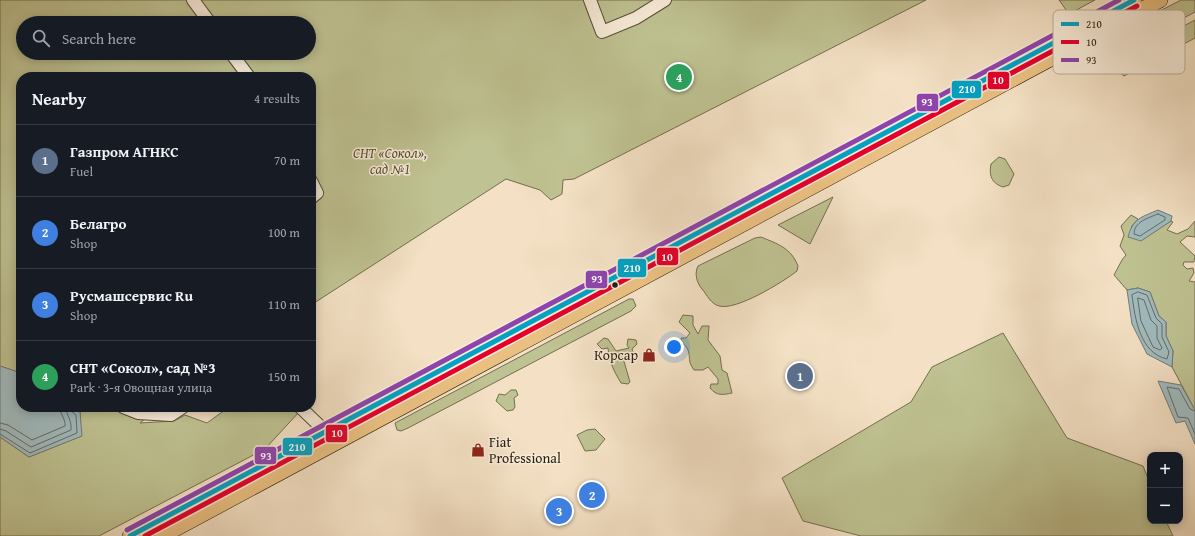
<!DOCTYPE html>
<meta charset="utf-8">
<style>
:root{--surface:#171b24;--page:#242831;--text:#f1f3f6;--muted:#9ea1a6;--line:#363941;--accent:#c59692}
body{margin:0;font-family:"Gentium Book Plus",serif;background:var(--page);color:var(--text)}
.controls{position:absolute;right:12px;bottom:12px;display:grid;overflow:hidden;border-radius:8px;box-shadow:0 2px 10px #0003}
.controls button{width:36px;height:36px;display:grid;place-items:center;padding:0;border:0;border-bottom:1px solid var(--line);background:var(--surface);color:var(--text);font:20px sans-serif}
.you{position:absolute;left:674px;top:347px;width:14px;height:14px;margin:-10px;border:3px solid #fff;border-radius:50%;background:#1a73e8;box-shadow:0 0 0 6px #1a73e833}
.badge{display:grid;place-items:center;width:26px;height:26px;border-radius:50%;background:var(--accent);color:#fff;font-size:13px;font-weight:700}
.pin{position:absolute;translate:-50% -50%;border:2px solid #fff;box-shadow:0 1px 4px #0006}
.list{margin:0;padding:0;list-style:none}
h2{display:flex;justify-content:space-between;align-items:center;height:52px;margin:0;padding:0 16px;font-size:17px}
h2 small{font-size:13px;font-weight:400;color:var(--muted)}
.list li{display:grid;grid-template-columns:26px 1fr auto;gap:12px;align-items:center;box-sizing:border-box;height:72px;padding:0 16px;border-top:1px solid var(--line)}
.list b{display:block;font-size:15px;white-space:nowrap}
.list p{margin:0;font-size:13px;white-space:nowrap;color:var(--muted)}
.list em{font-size:13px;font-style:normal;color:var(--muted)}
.icon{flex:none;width:22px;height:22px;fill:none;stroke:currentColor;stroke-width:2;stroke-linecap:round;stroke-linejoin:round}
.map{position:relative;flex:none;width:1195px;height:536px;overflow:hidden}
.search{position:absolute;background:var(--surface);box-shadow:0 2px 10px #0003;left:16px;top:16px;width:300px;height:44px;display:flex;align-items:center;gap:10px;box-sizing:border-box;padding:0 14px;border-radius:22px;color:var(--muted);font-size:15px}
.panel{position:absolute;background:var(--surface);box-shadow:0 2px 10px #0003;left:16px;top:72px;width:300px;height:340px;border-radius:16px}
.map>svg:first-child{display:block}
.green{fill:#bfc292;stroke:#746f4e;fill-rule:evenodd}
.water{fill:#a1bbbf;stroke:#717b77}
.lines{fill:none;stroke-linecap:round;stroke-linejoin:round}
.shore{stroke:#646c65;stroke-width:1}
.minor-casing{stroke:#5b4d3a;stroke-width:14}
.major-casing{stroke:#281c0b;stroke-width:16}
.minor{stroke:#f8ecd9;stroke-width:12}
.major{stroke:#eac082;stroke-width:15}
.bus-1-casing{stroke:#f8ecd9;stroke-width:8}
.bus-2-casing{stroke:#f8ecd9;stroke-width:8}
.bus-3-casing{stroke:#f8ecd9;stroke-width:8}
.bus-1{stroke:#02a2c4;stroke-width:5}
.bus-2{stroke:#e4002b;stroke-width:5}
.bus-3{stroke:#8e44ad;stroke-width:5}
.bus-dot{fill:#281c0b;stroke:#f8ecd9;stroke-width:1.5}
.labels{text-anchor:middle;stroke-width:3;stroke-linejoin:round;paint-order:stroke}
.park-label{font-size:14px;font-style:italic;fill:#554e34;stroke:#f8ecd9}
.poi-label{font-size:14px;fill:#281c0b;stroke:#f8ecd9;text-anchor:end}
.key{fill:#f8ecd9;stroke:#baae9b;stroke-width:1}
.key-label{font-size:11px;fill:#281c0b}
.line-badge{stroke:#f8ecd9;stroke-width:1.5}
.badge-label{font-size:11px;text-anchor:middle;font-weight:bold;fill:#fff}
</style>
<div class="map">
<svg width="1195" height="536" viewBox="0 0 1195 536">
<rect width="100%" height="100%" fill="#f4e1c5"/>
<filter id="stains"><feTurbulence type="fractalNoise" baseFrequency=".005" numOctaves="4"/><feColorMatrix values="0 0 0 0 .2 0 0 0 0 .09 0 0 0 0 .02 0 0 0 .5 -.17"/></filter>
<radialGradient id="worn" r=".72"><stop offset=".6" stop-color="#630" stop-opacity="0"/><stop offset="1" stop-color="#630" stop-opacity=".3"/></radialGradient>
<!-- green -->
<path class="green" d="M 0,0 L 926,0 L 574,179 L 563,180 L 562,194 L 551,200 L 540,190 L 506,179 L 311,305 L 311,77 L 21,77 L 21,373 L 0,366 ZM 23,23 L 309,23 L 309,53 L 23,53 Z
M 1059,0 L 1095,0 L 1069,14 Z
M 1181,0 L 1195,0 L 1195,12 L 1113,55 L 1110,48 L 1114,38 L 1112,31 L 1153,10 L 1156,13 Z
M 1195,20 L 1195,38 L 1124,76 L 1118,71 L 1116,62 Z
M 999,157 L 1005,159 L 1014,174 L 1009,185 L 1003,187 C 991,183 989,175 991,164 Z
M 833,197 L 810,244 L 778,225 Z
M 1131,215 L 1138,219 L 1131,227 L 1144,238 L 1171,221 L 1173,222 L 1167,230 L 1177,234 L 1188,229 L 1195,221 L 1195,237 L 1187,236 L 1180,242 L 1195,256 L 1194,262 L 1184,262 L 1183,265 L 1187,269 L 1193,268 L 1194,273 L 1189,281 L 1195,282 L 1195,410 L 1172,367 L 1173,351 L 1166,336 L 1166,322 L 1159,316 L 1150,292 L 1138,288 L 1127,290 L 1114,275 L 1122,260 L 1126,255 L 1120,246 L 1124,235 L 1121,226 Z
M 761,237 C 778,244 791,248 798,266 L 797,271 C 783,282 736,311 719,306 C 711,304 707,295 702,289 C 697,283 694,274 698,266 L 755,238 Z
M 629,299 L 633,299 L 636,306 L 631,311 L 408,428 L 401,431 L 397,430 L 395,423 Z
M 683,315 L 693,316 L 693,325 L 698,334 L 702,326 L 709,326 L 708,340 L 720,356 L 722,370 L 727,373 L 732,393 C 722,395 717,396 710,388 L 711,384 L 718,384 L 718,379 L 708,367 L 703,370 L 694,370 C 687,360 691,359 688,350 C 686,345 682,344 681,338 L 686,338 L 690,333 L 679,322 Z
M 1003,333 L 1067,438 L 1143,466 L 1150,483 L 1150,521 L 1166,521 L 1173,536 L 861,536 L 803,521 L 782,478 L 911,402 L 932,367 Z
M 604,338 L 608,339 L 616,351 L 629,348 L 627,345 L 628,339 L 636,340 L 637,344 L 632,349 L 634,355 L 632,359 L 623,358 L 630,382 L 628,384 L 621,383 C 614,371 609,362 608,348 L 602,349 L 597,344 Z
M 511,390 L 516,390 L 518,395 L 514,398 L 515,407 L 513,410 L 507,411 L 496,401 L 499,394 L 505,395 Z
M 72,407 L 159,407 L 140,423 L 174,421 L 185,415 L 207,423 L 229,407 L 296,407 L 300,411 L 265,449 L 99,536 L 0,536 L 0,437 L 29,457 L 81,436 L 80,412 Z
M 595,429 L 605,439 L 596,450 L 585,451 L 577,435 L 587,430 Z"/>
<!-- water -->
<path class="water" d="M 1158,210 L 1172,216 L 1171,221 L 1141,241 L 1128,237 C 1133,218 1142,217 1158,210 Z
M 1138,288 L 1150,292 L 1159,316 L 1166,322 L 1166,336 L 1173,351 L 1172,367 L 1147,354 L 1132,324 L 1127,290 Z
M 0,366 L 21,373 L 21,407 L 72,407 L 80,412 L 82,436 L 29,457 L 0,437 Z
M 1158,381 L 1181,385 L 1195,410 L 1195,444 L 1185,421 L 1176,423 Z"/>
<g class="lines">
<!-- shore -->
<path class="shore" d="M 1158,214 L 1165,217 L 1165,220 L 1140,236 L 1134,234 C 1134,222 1148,218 1158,214 Z
M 1138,292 L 1147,295 L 1156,318 L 1162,324 L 1162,337 L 1169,352 L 1167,359 C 1140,353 1135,319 1132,295 Z
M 1138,298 L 1144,300 L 1151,320 L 1157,326 L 1157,338 L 1162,348 L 1160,350 L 1153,347 L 1141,321 Z
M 1195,411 L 1190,409 L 1179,389 L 1167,387 L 1178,417 L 1188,418 L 1195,434
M 0,423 L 8,425 L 32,440 L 65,426 C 66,419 60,415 60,407
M 0,429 L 6,431 L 31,447 L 71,430 C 72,419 66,416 66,407
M 0,434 L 30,453 L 77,433 L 76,415 L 71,411 L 71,407"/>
<!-- minor casing -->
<g class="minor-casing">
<path id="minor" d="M 193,0 L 210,23
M 590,0 L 602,32 L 636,18 L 665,0
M 231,53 L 249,77
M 311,181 L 317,193 L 311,198
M 123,407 L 138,413 L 171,415 L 183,407
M 300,407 L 325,431"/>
</g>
<!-- major casing -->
<g class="major-casing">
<path id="major" d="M 130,536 L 1134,0
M 162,536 L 1160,0"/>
</g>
<!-- minor -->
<use href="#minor" class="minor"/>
<!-- major -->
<use href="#major" class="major"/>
<!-- bus-1 casing -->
<g class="bus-1-casing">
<path id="bus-1" d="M 130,536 L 1134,0"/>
</g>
<!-- bus-2 casing -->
<g class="bus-2-casing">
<path id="bus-2" d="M 145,536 L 1137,6"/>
</g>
<!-- bus-3 casing -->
<g class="bus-3-casing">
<path id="bus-3" d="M 127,530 L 1119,0"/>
</g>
<!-- bus-1 -->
<use href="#bus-1" class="bus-1"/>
<!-- bus-2 -->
<use href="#bus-2" class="bus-2"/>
<!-- bus-3 -->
<use href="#bus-3" class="bus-3"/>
</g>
<!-- icons -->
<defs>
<g id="shop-bare" transform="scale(1.08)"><path d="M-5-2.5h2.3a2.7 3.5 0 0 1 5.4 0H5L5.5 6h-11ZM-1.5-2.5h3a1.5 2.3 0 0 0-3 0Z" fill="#8f2418" stroke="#f8ecd9" stroke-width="2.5" paint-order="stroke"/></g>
</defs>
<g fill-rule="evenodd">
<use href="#shop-bare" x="649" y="355"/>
<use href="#shop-bare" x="478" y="450"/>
</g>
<!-- markers -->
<circle class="bus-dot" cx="615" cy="285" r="3.5"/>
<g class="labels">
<!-- park labels -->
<g class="park-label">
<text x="390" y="158">СНТ «Сокол»,<tspan x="390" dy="16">сад №1</tspan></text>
</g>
<!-- poi labels -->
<g class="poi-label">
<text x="638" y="360">Корсар</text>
<text x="489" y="447" text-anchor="start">Fiat<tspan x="489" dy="16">Professional</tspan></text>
</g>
</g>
<!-- legend -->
<rect x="1053" y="10" width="132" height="64" rx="6" class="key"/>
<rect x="1061" y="22" width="18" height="4" fill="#02a2c4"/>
<rect x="1061" y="40" width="18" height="4" fill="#e4002b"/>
<rect x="1061" y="58" width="18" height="4" fill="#8e44ad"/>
<g class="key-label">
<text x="1086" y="28">210</text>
<text x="1086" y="46">10</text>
<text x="1086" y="64">93</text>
</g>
<g class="line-badge">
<rect x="987" y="71" width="23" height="19" rx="4" fill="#e4002b"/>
<rect x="951" y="80" width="31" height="19" rx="4" fill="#02a2c4"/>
<rect x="916" y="93" width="23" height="19" rx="4" fill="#8e44ad"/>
<rect x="656" y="247" width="23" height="19" rx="4" fill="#e4002b"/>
<rect x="617" y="258" width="30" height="20" rx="4" fill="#02a2c4"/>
<rect x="585" y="270" width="23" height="19" rx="4" fill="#8e44ad"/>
<rect x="325" y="424" width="23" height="19" rx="4" fill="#e4002b"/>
<rect x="282" y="437" width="31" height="19" rx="4" fill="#02a2c4"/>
<rect x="254" y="446" width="23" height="19" rx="4" fill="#8e44ad"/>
</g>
<g class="badge-label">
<text x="998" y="84">10</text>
<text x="967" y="93">210</text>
<text x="927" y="106">93</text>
<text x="667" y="261">10</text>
<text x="632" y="272">210</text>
<text x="597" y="283">93</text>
<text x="337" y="437">10</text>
<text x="297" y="451">210</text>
<text x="266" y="460">93</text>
</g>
<rect width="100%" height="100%" filter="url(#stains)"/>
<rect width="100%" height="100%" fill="url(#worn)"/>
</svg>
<div class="controls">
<button>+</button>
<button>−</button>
</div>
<div class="you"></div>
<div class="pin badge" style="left:800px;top:376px;background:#5c6f8a">1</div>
<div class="pin badge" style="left:592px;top:495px;background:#3f7fe0">2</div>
<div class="pin badge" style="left:559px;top:511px;background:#3f7fe0">3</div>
<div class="pin badge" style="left:679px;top:77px;background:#2e9e5b">4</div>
<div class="search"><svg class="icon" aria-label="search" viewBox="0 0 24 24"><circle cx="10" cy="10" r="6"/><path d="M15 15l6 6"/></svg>Search here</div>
<section class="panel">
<h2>Nearby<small>4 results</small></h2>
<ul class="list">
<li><span class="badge" style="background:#5c6f8a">1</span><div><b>Газпром АГНКС</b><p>Fuel</p></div><em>70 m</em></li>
<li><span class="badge" style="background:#3f7fe0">2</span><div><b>Белагро</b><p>Shop</p></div><em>100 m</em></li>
<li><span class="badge" style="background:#3f7fe0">3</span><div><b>Русмашсервис Ru</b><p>Shop</p></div><em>110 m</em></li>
<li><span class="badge" style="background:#2e9e5b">4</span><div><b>СНТ «Сокол», сад №3</b><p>Park · 3-я Овощная улица</p></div><em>150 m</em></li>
</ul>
</section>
</div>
